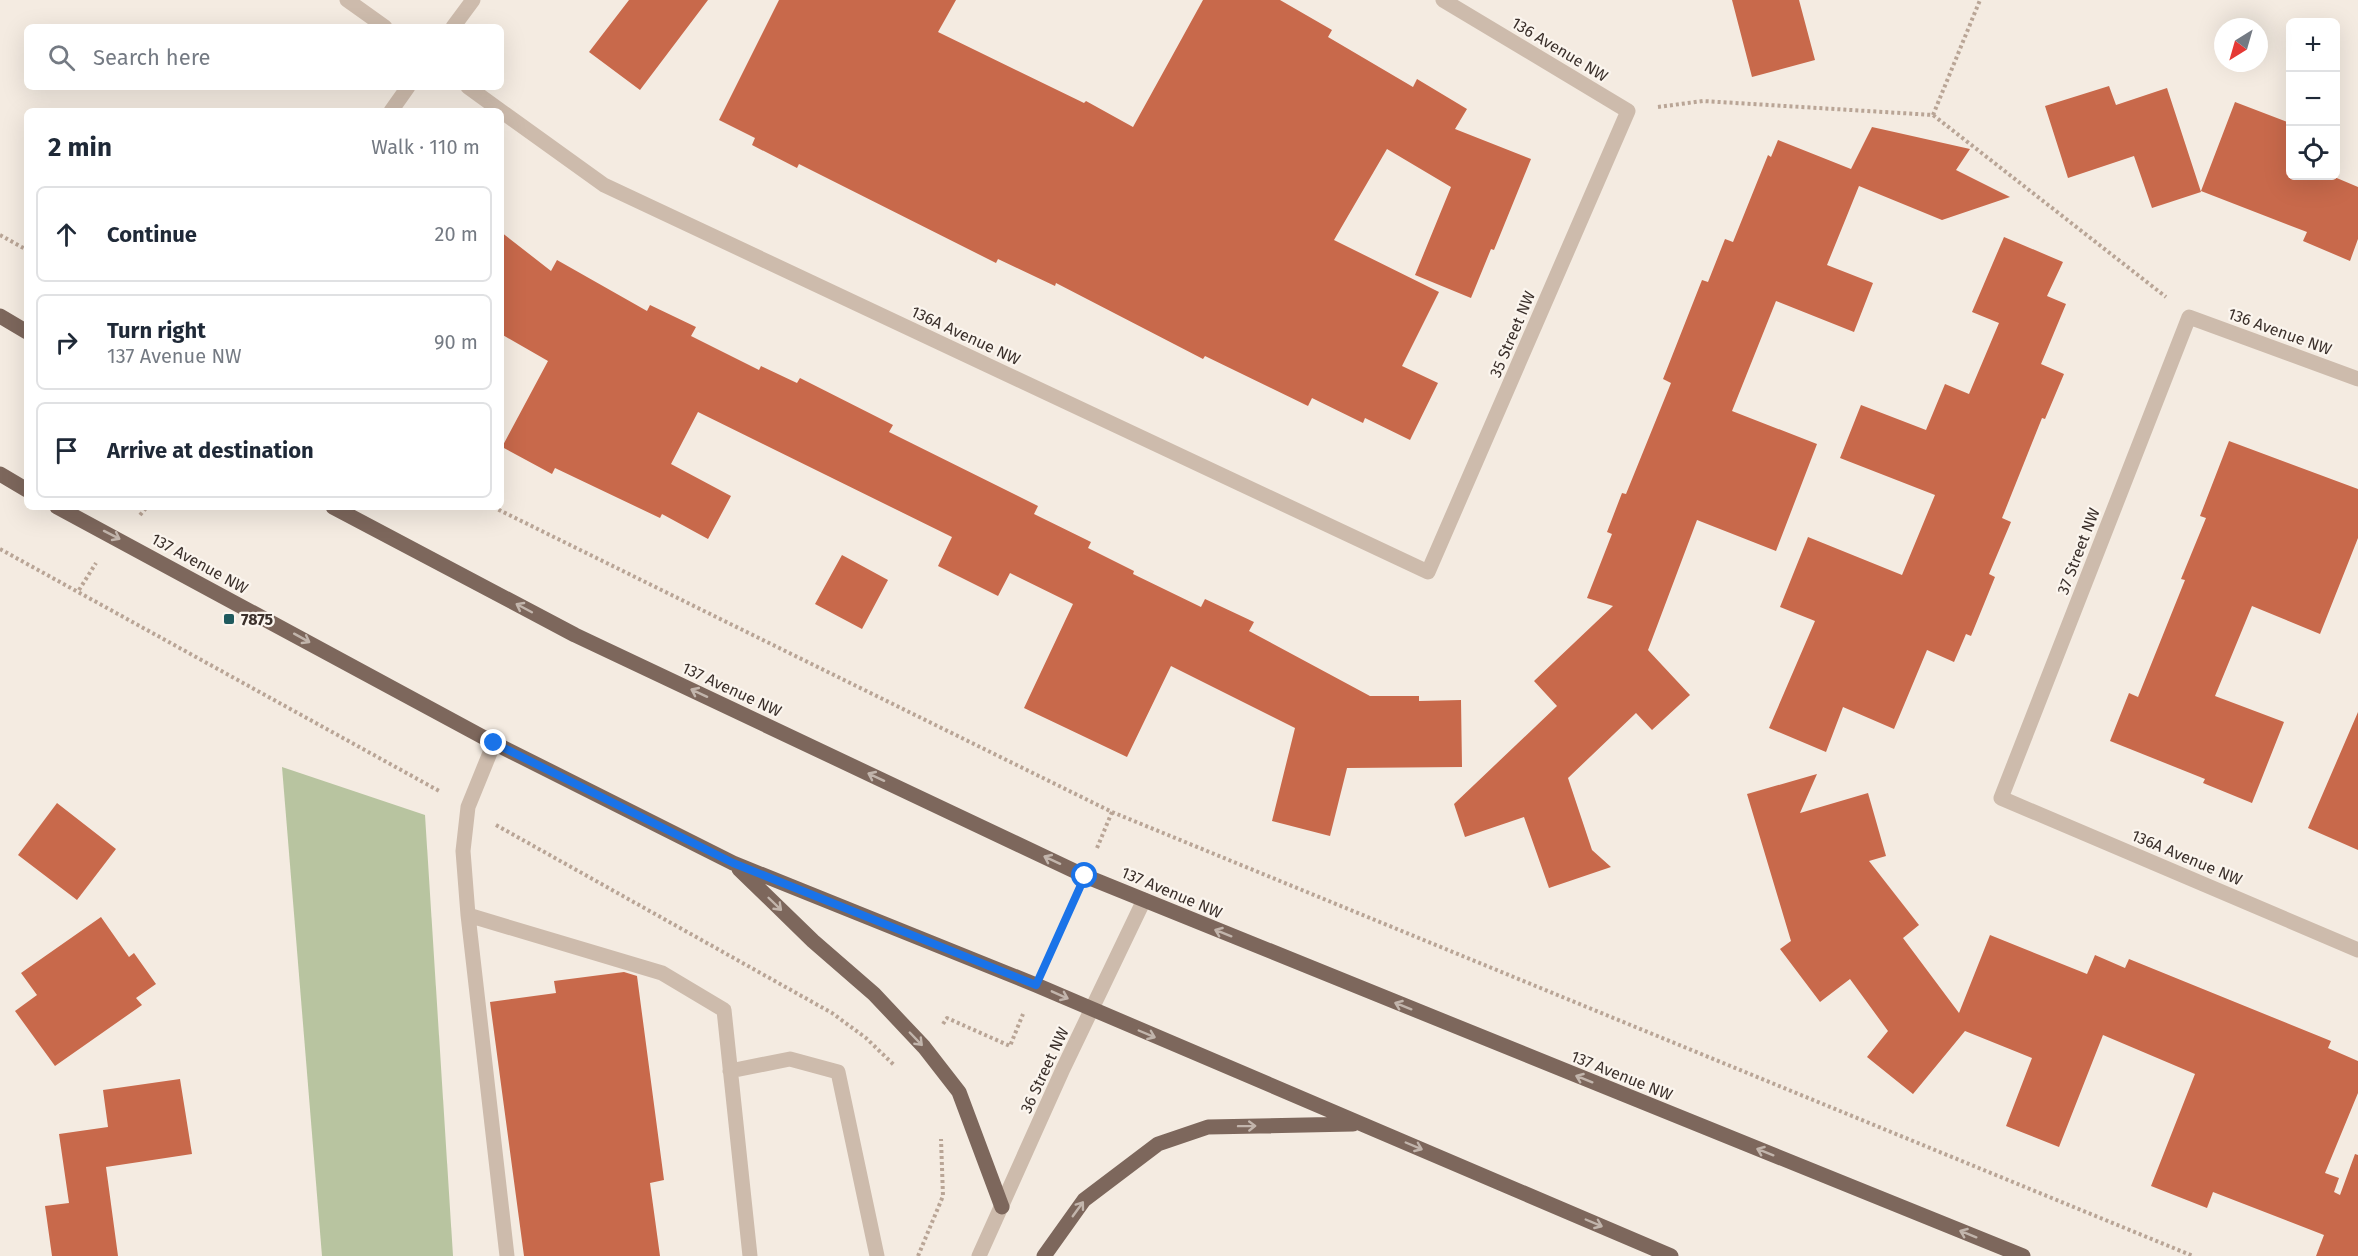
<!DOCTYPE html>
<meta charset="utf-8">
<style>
:root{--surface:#fff;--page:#f6f6f7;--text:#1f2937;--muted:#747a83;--line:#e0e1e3}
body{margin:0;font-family:"Fira Sans",sans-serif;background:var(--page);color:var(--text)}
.controls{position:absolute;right:18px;top:18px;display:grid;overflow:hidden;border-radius:9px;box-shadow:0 6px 24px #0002}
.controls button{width:54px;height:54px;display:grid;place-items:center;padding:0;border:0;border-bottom:2px solid var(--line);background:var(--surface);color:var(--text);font:30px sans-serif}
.compass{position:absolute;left:2214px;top:18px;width:54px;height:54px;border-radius:50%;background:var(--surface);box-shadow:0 6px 24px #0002;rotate:217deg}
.stop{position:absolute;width:18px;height:18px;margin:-14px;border:4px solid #1a73e8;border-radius:50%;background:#fff}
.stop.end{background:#1a73e8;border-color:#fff;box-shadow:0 2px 6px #0008}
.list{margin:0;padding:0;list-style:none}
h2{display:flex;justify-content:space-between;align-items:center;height:78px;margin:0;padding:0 24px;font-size:26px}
h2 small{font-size:20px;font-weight:400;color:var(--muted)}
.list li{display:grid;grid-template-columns:39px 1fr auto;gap:18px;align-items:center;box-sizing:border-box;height:96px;margin:0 12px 12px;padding:0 12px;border:2px solid var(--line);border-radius:9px}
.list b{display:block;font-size:22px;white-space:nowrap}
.list p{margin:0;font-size:20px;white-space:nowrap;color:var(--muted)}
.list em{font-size:20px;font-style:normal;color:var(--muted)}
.icon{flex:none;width:33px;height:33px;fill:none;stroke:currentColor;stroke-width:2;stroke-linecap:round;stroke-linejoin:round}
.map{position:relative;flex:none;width:2358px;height:1256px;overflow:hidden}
.search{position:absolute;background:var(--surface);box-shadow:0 6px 24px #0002;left:24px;top:24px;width:480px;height:66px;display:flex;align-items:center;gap:15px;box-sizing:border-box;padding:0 21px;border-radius:9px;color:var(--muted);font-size:22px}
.panel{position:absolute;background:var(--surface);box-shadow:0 6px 24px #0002;left:24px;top:108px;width:480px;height:402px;border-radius:9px}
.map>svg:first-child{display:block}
.green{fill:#b8c4a0}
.building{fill:#c8694b}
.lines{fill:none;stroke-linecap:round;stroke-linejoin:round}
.path{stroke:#b9a596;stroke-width:4;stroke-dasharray:3 3;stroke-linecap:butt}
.minor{stroke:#cdbbac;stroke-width:15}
.major{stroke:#7d675c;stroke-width:15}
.oneway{stroke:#c2b5ac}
.route{stroke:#1a73e8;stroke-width:8}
.poi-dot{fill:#1f5a5e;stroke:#fbf5ee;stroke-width:2}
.labels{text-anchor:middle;stroke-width:4.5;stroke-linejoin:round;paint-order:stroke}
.street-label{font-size:16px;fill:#3b302b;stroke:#fbf5ee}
.poi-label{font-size:16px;font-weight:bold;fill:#3b302b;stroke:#fbf5ee;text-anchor:start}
</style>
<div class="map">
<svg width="2358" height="1256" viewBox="0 0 2358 1256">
<rect width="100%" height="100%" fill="#f4ebe1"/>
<!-- green -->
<path class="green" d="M 282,767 L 425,815 L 453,1256 L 322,1256 Z"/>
<!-- building -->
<path class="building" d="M 629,0 L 708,0 L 640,90 L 589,52 Z
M 779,0 L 956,0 L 938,32 L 1084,103 L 1086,101 L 1133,127 L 1203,0 L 1280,0 L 1332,30 L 1328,37 L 1413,87 L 1417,79 L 1467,109 L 1455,129 L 1531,159 L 1494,250 L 1491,249 L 1471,298 L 1415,275 L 1451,187 L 1387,149 L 1334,240 L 1439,292 L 1402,366 L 1438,383 L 1410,440 L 1365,418 L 1363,423 L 1312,398 L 1308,406 L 1205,356 L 1203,359 L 1056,283 L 1055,286 L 998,259 L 996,263 L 799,164 L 797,168 L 752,145 L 755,138 L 719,120 Z
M 1732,0 L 1799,0 L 1815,60 L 1752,77 Z
M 2109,86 L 2116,105 L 2167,88 L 2201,192 L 2152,208 L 2134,156 L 2068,178 L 2045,106 Z
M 2235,102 L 2290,123 L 2290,176 L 2332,176 L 2358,187 L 2358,239 L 2350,261 L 2303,241 L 2307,232 L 2201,191 Z
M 1872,127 L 1970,149 L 1956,170 L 2010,197 L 1942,220 L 1859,186 L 1827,265 L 1873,283 L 1854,332 L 1776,301 L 1732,411 L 1817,444 L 1776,551 L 1697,520 L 1648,650 L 1690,695 L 1652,730 L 1636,713 L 1568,778 L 1592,850 L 1611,867 L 1549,888 L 1524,817 L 1465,837 L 1454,804 L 1557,706 L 1534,681 L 1613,606 L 1587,598 L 1612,534 L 1607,532 L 1622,493 L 1626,494 L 1671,383 L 1663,379 L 1702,280 L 1708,282 L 1725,239 L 1733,242 L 1768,155 L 1771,157 L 1778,140 L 1851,169 Z
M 501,232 L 551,271 L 557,260 L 647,311 L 650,305 L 696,327 L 691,336 L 759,370 L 761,366 L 797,383 L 800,378 L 893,425 L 889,432 L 1038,506 L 1034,514 L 1091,542 L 1088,548 L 1134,571 L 1133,574 L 1201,607 L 1205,599 L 1254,622 L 1249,631 L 1370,696 L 1419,696 L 1419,701 L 1461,700 L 1462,767 L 1347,768 L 1330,836 L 1272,821 L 1295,728 L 1171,666 L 1127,757 L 1024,708 L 1073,604 L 1010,573 L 998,596 L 938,566 L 952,537 L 698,412 L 671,464 L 731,496 L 708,539 L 662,514 L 660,518 L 555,468 L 552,474 L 502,447 L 548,361 L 501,334 Z
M 2004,237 L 2063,262 L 2047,296 L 2066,304 L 2041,364 L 2064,374 L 2045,419 L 2042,418 L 2002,518 L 2011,522 L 1989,574 L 1995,577 L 1971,636 L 1966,634 L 1954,662 L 1927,650 L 1894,729 L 1843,707 L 1826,752 L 1769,728 L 1815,621 L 1780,607 L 1808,537 L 1902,575 L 1935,495 L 1840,458 L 1861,405 L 1926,430 L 1945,384 L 1969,394 L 1999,323 L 1972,312 Z
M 2229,441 L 2358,489 L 2358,538 L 2320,634 L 2252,606 L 2215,696 L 2284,722 L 2252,803 L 2203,783 L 2205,779 L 2110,741 L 2129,693 L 2138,697 L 2185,580 L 2181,579 L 2206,518 L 2200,516 Z
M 842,555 L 888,580 L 862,629 L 815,604 Z
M 2358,712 L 2358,850 L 2308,828 Z
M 1817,774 L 1800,813 L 1868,793 L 1886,856 L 1869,861 L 1919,925 L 1903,938 L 1959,1013 L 1990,935 L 2087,974 L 2095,955 L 2125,968 L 2129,959 L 2331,1041 L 2328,1048 L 2358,1061 L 2358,1093 L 2325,1173 L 2339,1178 L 2334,1192 L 2340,1195 L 2355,1154 L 2358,1155 L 2358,1256 L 2316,1256 L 2324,1235 L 2213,1192 L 2207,1208 L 2151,1186 L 2195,1074 L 2103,1035 L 2059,1147 L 2006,1126 L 2032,1058 L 1965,1031 L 1913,1094 L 1867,1057 L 1888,1031 L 1850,979 L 1820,1002 L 1780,949 L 1791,941 L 1747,794 Z
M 57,803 L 116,849 L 77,900 L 18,855 Z
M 101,917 L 129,957 L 134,953 L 156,984 L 136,998 L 142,1005 L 55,1066 L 15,1011 L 37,995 L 21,973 Z
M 624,972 L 637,976 L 664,1180 L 650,1183 L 660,1256 L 524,1256 L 490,1002 L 556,993 L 554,981 Z
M 180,1079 L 192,1154 L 106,1167 L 118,1256 L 52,1256 L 45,1206 L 69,1203 L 59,1134 L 108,1127 L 103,1090 Z"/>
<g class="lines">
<!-- path -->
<path class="path" d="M 1658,107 L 1703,101 L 1933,115 L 2166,297
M 1933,115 L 1980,0
M 0,235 L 27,250
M 493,507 L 1112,812 L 2193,1256
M 140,515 L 147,507
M 0,549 L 441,792
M 79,590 L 96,563
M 496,825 L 832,1013 L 866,1038 L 894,1065
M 1097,848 L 1112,812
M 1048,958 L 1072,905
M 943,1024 L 947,1018 L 1010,1046 L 1023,1014
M 918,1256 L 943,1196 L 941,1139"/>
<!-- minor -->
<path class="minor" d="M 347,0 L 385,27
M 453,27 L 473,0
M 468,87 L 501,111
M 391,111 L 408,87
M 501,111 L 604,185 L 1428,572 L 1628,111 L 1443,0
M 2358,379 L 2189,317 L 2001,798 L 2358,950
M 494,743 L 468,807 L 463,851 L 468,915 L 662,973 L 724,1010 L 750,1256
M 468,915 L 507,1256
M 730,1071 L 790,1059 L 838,1072 L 877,1256
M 979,1256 L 1063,1069 L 1144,900"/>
<!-- major -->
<path class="major" d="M 0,316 L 27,332
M 0,474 L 27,490
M 57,507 L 494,743 L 733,863 L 1036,985 L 1671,1256
M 333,507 L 575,635 L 1085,876 L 2023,1256
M 739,869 L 813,941 L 874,994 L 924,1047 L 959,1092 L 1002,1207
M 1044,1256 L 1084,1200 L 1158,1144 L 1208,1127 L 1353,1124"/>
</g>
<!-- one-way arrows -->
<defs><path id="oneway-shaft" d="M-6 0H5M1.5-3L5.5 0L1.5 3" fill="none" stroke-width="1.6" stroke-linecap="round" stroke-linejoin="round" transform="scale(1.5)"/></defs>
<g class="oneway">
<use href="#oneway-shaft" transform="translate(112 535) rotate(27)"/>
<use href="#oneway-shaft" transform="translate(524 608) rotate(-152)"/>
<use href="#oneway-shaft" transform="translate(302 638) rotate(29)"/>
<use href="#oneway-shaft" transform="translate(699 693) rotate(-155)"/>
<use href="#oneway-shaft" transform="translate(876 777) rotate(-155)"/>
<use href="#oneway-shaft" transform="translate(1052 860) rotate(-155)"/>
<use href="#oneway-shaft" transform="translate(775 904) rotate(44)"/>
<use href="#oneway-shaft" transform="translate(1223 933) rotate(-158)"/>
<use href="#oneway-shaft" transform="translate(1060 995) rotate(24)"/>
<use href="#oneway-shaft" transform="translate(1403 1006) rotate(-158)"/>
<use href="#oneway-shaft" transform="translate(1147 1034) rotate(23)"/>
<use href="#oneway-shaft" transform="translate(916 1039) rotate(46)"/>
<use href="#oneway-shaft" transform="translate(1584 1079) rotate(-158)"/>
<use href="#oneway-shaft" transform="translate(1247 1126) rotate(-1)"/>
<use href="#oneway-shaft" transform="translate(1414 1146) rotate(23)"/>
<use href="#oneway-shaft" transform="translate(1765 1152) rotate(-158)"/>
<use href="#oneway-shaft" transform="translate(1078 1209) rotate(-54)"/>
<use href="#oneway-shaft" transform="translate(1594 1223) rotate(23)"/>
<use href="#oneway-shaft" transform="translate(1968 1234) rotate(-158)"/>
</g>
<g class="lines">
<!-- route -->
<path class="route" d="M 494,743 L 733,863 L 1036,985 L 1085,876"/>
</g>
<!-- markers -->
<rect class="poi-dot" x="223" y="613" width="12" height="12" rx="3"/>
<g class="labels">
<!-- street labels -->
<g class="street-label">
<text transform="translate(1560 49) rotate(31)" y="6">136 Avenue NW</text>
<text transform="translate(2280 331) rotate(20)" y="6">136 Avenue NW</text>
<text transform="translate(1512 334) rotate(-67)" y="6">35 Street NW</text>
<text transform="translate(966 335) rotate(25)" y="6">136A Avenue NW</text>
<text transform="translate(2078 551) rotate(-69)" y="6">37 Street NW</text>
<text transform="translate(200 563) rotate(29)" y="6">137 Avenue NW</text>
<text transform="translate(732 689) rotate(25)" y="6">137 Avenue NW</text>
<text transform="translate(2187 857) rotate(23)" y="6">136A Avenue NW</text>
<text transform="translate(1172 892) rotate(23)" y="6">137 Avenue NW</text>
<text transform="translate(1044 1070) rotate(-65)" y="6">36 Street NW</text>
<text transform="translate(1622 1075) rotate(22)" y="6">137 Avenue NW</text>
</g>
<!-- poi labels -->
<g class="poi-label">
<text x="241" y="625">7875</text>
</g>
</g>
</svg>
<div class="controls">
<button>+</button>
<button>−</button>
<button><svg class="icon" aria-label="locate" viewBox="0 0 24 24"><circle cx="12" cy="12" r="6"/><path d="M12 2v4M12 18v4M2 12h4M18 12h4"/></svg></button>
</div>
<svg class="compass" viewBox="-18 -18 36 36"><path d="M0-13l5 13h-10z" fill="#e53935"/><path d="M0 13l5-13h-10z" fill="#747a83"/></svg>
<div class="stop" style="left:1085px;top:876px"></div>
<div class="stop end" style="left:494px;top:743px"></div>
<div class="search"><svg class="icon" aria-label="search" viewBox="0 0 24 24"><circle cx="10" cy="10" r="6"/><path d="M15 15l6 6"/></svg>Search here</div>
<section class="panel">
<h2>2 min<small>Walk · 110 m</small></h2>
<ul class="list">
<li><svg class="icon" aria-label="ahead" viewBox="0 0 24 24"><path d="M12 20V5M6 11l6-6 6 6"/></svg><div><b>Continue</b></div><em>20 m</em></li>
<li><svg class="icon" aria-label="right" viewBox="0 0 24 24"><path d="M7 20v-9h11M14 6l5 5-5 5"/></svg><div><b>Turn right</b><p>137 Avenue NW</p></div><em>90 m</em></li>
<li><svg class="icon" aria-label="arrive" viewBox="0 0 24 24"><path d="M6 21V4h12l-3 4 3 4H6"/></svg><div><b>Arrive at destination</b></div></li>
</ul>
</section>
</div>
